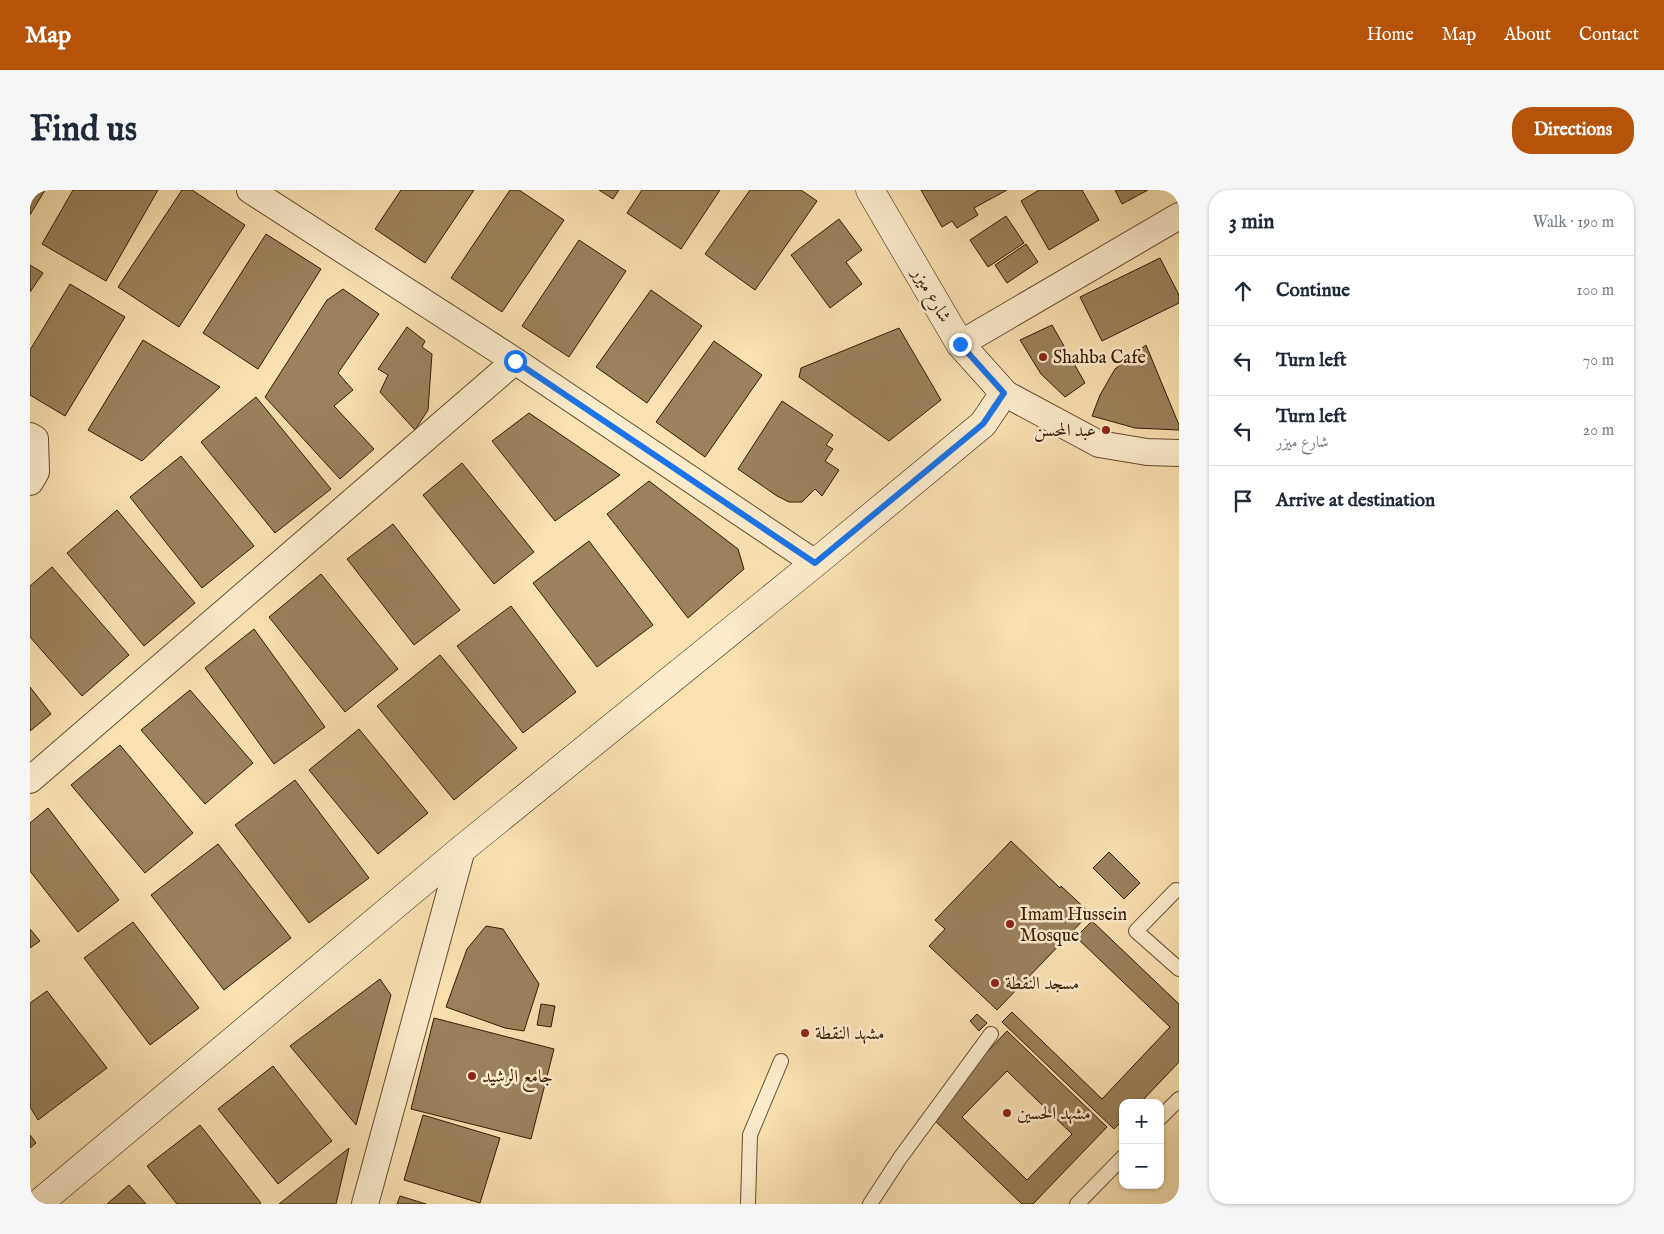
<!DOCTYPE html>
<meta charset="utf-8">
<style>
:root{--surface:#fff;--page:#f6f6f7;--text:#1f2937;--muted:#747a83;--line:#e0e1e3;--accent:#b45309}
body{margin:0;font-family:"IM FELL English",Amiri,serif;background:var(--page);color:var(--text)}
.controls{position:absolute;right:15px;bottom:15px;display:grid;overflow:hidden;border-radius:10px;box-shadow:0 1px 4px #0004}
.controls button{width:45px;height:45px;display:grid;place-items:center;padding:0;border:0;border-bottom:1px solid var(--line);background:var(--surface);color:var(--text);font:25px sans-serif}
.stop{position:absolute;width:15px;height:15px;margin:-11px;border:4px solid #1a73e8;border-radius:50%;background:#fff}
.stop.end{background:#1a73e8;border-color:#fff;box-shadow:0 1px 5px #0008}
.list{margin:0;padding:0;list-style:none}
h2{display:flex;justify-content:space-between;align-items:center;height:65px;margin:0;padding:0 20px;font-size:21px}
h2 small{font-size:16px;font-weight:400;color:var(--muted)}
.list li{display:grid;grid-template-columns:32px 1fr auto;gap:15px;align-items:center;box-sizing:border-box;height:70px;padding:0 20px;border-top:1px solid var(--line)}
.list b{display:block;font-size:19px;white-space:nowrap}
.list p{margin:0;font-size:16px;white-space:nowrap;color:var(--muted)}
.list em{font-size:16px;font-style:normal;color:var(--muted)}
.icon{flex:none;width:28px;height:28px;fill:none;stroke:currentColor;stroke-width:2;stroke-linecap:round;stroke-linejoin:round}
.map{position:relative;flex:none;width:1149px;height:1014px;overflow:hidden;border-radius:20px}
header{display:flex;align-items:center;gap:30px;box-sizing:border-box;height:70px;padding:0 25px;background:var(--accent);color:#fff}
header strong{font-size:24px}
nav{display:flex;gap:28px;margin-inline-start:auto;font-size:18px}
.intro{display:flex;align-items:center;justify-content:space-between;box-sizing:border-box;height:120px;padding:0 30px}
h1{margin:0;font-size:35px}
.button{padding:12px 22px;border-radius:20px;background:var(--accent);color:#fff;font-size:18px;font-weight:700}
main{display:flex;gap:30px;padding:0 30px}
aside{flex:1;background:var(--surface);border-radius:20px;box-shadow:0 1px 4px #0004}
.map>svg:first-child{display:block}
.building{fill:#9a825d;stroke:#331b03;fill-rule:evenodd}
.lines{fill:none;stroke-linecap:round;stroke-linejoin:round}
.lane-casing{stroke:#644c2e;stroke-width:16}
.street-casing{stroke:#644c2e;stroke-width:28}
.secondary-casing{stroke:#331b03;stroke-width:29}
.lane{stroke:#fbeccc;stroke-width:14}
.street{stroke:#fbeccc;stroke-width:26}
.secondary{stroke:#fbeccc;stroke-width:28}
.route{stroke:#1a73e8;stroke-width:6}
.poi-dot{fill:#8f2418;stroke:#fbeccc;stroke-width:2}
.labels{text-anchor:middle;stroke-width:5;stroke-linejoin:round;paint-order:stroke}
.street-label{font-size:18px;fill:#331b03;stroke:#fbeccc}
.poi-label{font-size:18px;fill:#331b03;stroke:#fbeccc;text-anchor:start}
</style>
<header>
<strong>Map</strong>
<nav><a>Home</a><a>Map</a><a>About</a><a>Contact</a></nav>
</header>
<div class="intro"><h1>Find us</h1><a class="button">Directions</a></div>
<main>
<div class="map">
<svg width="1149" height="1014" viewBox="0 0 1149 1014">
<rect width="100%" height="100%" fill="#f9e1b0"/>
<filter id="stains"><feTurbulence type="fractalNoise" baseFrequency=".004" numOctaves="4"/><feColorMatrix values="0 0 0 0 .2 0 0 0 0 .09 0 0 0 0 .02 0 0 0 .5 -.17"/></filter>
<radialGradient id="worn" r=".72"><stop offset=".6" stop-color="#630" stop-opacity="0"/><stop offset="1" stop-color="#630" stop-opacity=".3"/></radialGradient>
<!-- building -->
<path class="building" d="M 0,0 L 15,0 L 0,25 Z
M 43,0 L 128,0 L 76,91 L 12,54 Z
M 152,0 L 162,0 L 215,35 L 149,137 L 88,97 Z
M 371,0 L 444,0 L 395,73 L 345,39 Z
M 480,0 L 489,0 L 534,30 L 472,122 L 421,88 Z
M 569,0 L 589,0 L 583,9 Z
M 612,0 L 690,0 L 651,59 L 597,23 Z
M 720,0 L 771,0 L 787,11 L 725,100 L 675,64 Z
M 891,0 L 977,0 L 944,18 L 948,25 L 927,38 L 922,31 L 912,37 Z
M 1009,0 L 1052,0 L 1069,30 L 1019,60 L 991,11 Z
M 1085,0 L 1118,0 L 1092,14 Z
M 976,26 L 994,53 L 958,77 L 940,50 Z
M 809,29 L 832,60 L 816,72 L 832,94 L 800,118 L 761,65 Z
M 236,44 L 291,79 L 228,179 L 173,143 Z
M 549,50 L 596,81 L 539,167 L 492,136 Z
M 996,54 L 1008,72 L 977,93 L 965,75 Z
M 1130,68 L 1149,105 L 1149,113 L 1072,151 L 1050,107 Z
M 0,75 L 13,83 L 0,102 Z
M 40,94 L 95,127 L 35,226 L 0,205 L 0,160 Z
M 313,99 L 349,124 L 308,183 L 323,200 L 304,216 L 344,259 L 310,289 L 235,207 L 297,110 Z
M 621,100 L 672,136 L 617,213 L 566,177 Z
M 1022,135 L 1055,193 L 1035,207 L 1011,184 L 990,150 Z
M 377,137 L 395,151 L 392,157 L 402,164 L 398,220 L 385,240 L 350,202 L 358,185 L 348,179 Z
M 869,138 L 911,210 L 859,251 L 769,187 L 771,178 Z
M 113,150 L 190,197 L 112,271 L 58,240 Z
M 684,151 L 732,185 L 675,267 L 626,232 Z
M 1116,155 L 1149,235 L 1149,240 L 1105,238 L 1062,226 L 1070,205 L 1085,179 Z
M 226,207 L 301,299 L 245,343 L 171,252 Z
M 752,211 L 803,245 L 796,255 L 803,259 L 795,271 L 809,280 L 792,306 L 785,299 L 772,312 L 759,312 L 747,306 L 708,279 Z
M 499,223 L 590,285 L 525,331 L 462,251 Z
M 151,266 L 224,356 L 172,398 L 100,307 Z
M 432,273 L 504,362 L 464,394 L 393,305 Z
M 619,291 L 708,359 L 714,379 L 658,428 L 577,324 Z
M 87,320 L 165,413 L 114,456 L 37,363 Z
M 363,334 L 430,420 L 384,455 L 317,369 Z
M 559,351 L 623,435 L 567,477 L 503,393 Z
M 22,377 L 99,465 L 52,506 L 0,447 L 0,396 Z
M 291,384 L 368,479 L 315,522 L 239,427 Z
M 481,416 L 546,502 L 493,543 L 427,456 Z
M 224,439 L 295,537 L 244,574 L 175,478 Z
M 410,465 L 487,558 L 424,610 L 347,516 Z
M 0,497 L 21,524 L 0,541 Z
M 160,500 L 223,573 L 175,614 L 111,540 Z
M 329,539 L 398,623 L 348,664 L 279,580 Z
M 90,555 L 163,643 L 115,683 L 41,595 Z
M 265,590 L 339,688 L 279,733 L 205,635 Z
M 18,618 L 89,710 L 48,742 L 0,681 L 0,633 Z
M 981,651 L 1030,698 L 1031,696 L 1060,723 L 967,820 L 899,756 L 915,739 L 905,730 Z
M 188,654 L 261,748 L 194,800 L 121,705 Z
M 1079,662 L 1110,693 L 1094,709 L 1063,678 Z
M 1062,731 L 1149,814 L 1149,872 L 1110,913 L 1093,913 L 1093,930 L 1084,939 L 972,832 L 982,822 L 1072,909 L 1140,837 L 1046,747 Z
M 103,732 L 169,818 L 120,855 L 54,768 Z
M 456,736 L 473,739 L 509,794 L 494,841 L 475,838 L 416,817 L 437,759 Z
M 0,739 L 10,751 L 0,758 Z
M 350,789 L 361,805 L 326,935 L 260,856 Z
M 17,801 L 77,878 L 8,930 L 0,917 L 0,813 Z
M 511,814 L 525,816 L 521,837 L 507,835 Z
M 947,824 L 957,833 L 949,841 L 940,831 Z
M 404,828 L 524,859 L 501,949 L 381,919 Z
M 977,841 L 1077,937 L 1003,1014 L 992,1014 L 898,924 ZM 977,881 L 1042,944 L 997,990 L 932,927 Z
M 243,876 L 302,951 L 248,994 L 188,919 Z
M 393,925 L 470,948 L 450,1013 L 374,990 Z
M 170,935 L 231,1013 L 229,1014 L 147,1014 L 117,976 Z
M 0,945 L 6,953 L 0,958 Z
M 319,958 L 306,1014 L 249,1014 Z
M 99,995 L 116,1014 L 77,1014 Z
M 370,1006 L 396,1014 L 367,1014 Z"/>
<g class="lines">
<!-- lane casing -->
<g class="lane-casing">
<path id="lane" d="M 1146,700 L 1106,741 L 1149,779
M 1130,928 L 1149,909
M 718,1014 L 720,945 L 751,871
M 840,1014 L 870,968 L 961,844
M 1047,1014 L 1093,967"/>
</g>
<!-- street casing -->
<g class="street-casing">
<path id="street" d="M 220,0 L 485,171 L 785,373
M 930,154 L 1149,26
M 974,203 L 1069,254 L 1117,262 L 1149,263
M 0,246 L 5,249 L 6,282 L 0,292
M 0,590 L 485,171
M 335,1014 L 432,659"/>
</g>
<!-- secondary casing -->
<g class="secondary-casing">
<path id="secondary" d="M 8,1014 L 432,659 L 785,373 L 953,234 L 974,203 L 930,154 L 840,0"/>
</g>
<!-- lane -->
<use href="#lane" class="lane"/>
<!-- street -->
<use href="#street" class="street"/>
<!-- secondary -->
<use href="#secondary" class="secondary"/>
</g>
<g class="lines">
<!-- route -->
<path class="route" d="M 485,171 L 785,373 L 953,234 L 974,203 L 930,154"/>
</g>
<!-- markers -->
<g class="poi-dot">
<circle cx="1013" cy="167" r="5"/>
<circle cx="1076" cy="240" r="5"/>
<circle cx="980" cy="734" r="5"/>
<circle cx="965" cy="793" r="5"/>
<circle cx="775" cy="843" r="5"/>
<circle cx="442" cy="886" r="5"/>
<circle cx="977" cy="923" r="5"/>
</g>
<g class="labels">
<!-- street labels -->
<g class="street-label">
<text transform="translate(902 105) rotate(60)" y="6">شارع ميزر</text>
</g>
<!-- poi labels -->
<g class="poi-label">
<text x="1023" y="173">Shahba Cafe</text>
<text x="1066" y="246" text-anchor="end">عبد المحسن</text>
<text x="990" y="730">Imam Hussein<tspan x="990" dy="21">Mosque</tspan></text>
<text x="975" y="799">مسجد النقطة</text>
<text x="785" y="849">مشهد النقطة</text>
<text x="452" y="892">جامع الرشيد</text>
<text x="987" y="929">مشهد الحسين</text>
</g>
</g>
<rect width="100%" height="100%" filter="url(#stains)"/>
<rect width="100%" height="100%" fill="url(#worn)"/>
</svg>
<div class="controls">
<button>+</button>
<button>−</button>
</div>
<div class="stop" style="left:485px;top:171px"></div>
<div class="stop end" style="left:930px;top:154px"></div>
</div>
<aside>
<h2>3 min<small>Walk · 190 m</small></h2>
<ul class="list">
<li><svg class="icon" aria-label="ahead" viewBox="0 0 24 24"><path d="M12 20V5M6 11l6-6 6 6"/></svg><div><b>Continue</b></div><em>100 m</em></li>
<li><svg class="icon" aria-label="left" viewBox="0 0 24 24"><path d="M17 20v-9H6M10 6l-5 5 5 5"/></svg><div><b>Turn left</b></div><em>70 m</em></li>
<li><svg class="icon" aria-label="left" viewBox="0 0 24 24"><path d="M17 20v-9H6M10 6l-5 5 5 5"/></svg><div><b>Turn left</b><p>شارع ميزر</p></div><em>20 m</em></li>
<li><svg class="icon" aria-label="arrive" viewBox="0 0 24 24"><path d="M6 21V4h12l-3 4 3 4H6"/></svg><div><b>Arrive at destination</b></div></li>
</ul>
</aside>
</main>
